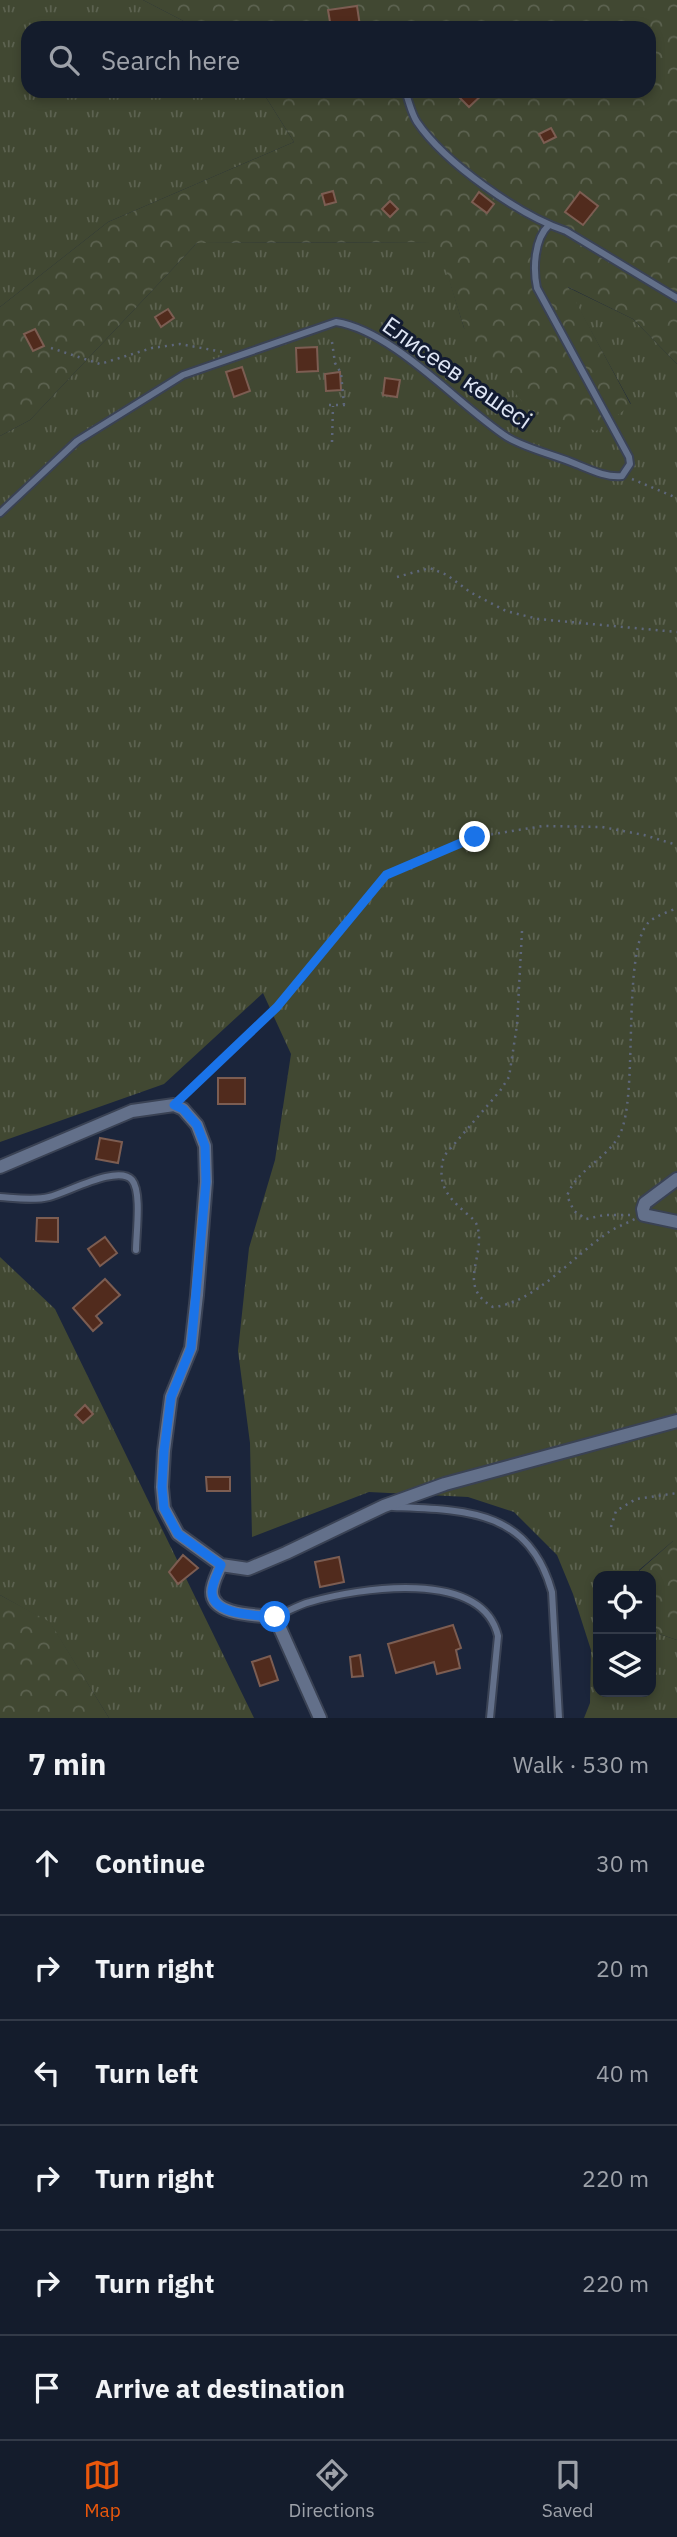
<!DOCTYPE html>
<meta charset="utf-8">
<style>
:root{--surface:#141c2c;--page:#212938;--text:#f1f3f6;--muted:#9da1a9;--line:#333a48;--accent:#ea580c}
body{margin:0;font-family:"IBM Plex Sans",sans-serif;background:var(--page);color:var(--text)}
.controls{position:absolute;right:21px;bottom:21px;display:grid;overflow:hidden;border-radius:14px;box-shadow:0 4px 10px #0003}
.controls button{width:63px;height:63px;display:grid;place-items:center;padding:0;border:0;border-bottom:2px solid var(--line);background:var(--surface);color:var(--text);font:35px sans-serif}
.stop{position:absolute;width:21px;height:21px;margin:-16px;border:5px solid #1a73e8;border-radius:50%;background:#fff}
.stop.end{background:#1a73e8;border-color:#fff;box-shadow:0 2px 7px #0008}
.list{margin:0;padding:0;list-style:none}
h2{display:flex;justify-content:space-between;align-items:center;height:91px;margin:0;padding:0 28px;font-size:30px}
h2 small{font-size:23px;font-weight:400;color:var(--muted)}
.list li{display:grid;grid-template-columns:46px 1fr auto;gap:21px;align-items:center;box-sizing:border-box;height:105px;padding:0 28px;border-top:2px solid var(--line)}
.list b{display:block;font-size:26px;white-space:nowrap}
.list em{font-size:23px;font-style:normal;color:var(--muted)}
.icon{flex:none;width:38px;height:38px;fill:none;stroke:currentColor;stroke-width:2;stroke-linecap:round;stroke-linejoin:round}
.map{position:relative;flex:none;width:677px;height:1718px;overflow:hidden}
.search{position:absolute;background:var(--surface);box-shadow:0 4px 10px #0003;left:21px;right:21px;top:21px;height:77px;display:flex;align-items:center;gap:18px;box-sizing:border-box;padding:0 24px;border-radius:21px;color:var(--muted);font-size:26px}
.sheet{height:721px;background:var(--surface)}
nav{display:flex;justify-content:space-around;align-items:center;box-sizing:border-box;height:98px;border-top:2px solid var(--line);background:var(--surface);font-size:19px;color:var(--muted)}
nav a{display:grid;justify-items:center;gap:4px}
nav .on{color:var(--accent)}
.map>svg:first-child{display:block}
.grass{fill:url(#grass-tufts)}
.forest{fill:url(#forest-crowns)}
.building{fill:#512b1d;stroke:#7c5d52;stroke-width:2}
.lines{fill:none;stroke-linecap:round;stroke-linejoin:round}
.service-casing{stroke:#3a4254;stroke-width:10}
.minor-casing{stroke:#3a4254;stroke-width:16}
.path{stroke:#5e677b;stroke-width:2.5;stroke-dasharray:2 5;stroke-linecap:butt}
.service{stroke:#63708a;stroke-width:6}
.minor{stroke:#63708a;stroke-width:12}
.route{stroke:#1a73e8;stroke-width:9}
.labels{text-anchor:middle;stroke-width:6;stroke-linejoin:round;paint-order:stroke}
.street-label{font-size:24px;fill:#dee5f4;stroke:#121b31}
</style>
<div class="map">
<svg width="677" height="1718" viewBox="0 0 677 1718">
<defs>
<pattern id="grass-tufts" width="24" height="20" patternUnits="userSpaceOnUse" patternTransform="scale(1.75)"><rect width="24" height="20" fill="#414832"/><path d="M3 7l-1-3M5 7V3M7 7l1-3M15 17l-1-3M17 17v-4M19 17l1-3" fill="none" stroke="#5c6250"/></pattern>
<pattern id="forest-crowns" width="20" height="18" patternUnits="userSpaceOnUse" patternTransform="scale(1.75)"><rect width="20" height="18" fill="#414832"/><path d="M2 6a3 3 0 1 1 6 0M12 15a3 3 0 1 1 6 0" fill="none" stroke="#5c6250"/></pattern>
</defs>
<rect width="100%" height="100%" fill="#1b253b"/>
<!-- grass -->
<path class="grass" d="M 0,0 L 143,0 L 197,28 L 28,28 L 28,91 L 262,91 L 294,142 L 108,222 L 0,307 Z
M 438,242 L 464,328 L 631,404 L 567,287 L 633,319 L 677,364 L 677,1541 L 673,1541 L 639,1570 L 639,1576 L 598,1576 L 598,1692 L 651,1692 L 651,1619 L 659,1634 L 677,1640 L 677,1718 L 584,1718 L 590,1703 L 591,1650 L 573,1594 L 557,1555 L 514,1512 L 468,1497 L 369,1492 L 252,1537 L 250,1443 L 238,1351 L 249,1248 L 275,1160 L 291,1054 L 263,993 L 164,1084 L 0,1142 L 0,436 L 30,420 L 197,243 Z
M 0,1257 L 55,1309 L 254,1718 L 109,1718 L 50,1623 L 0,1595 Z"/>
<!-- forest -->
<path class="forest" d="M 143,0 L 677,0 L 677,364 L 633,319 L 568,287 L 631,405 L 596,431 L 527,408 L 464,328 L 437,242 L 197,243 L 30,420 L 0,436 L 0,307 L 108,222 L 294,142 L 262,91 L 649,91 L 649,28 L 197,28 Z
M 673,1541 L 677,1541 L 677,1640 L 659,1634 L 651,1619 L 651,1576 L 639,1576 L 639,1571 Z
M 0,1595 L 50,1622 L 109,1718 L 0,1718 Z"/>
<!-- building -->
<path class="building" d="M 357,6 L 360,26 L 331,28 L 328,10 Z
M 453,91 L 486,91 L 469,107 Z
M 551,128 L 556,137 L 544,143 L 539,134 Z
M 333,191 L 336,202 L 325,205 L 322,194 Z
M 479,192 L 494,204 L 487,213 L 472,202 Z
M 580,192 L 598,206 L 583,225 L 565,212 Z
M 390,201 L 398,209 L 390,217 L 382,209 Z
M 168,309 L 174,318 L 161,327 L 155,317 Z
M 35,329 L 44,346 L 33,351 L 24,334 Z
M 317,347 L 318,371 L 297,372 L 296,348 Z
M 242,367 L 250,391 L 234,397 L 226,372 Z
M 340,372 L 341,390 L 326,391 L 325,374 Z
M 385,378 L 400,380 L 397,397 L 383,395 Z
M 218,1078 L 245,1078 L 245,1104 L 218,1104 Z
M 100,1138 L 122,1142 L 118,1163 L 96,1159 Z
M 37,1218 L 58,1218 L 58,1242 L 36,1241 Z
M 105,1237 L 117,1253 L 100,1266 L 88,1249 Z
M 105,1279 L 120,1295 L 96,1316 L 102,1323 L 93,1331 L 73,1308 Z
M 85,1405 L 93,1414 L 83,1423 L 75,1415 Z
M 206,1477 L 230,1477 L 230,1491 L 207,1491 Z
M 183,1555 L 198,1568 L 178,1584 L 169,1572 Z
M 339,1557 L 344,1582 L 320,1587 L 315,1562 Z
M 453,1625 L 461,1648 L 456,1650 L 460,1668 L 437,1674 L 434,1662 L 396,1673 L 388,1644 Z
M 360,1655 L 363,1676 L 352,1677 L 350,1657 Z
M 270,1656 L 278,1680 L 260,1686 L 252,1662 Z"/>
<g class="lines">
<!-- service casing -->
<g class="service-casing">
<path id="service" d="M 405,91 C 409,101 411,113 417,122 C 445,163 519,215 566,231 L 677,298
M 0,513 L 77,441 L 183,375 L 336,322 C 394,331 458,405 507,437 C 525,448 551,454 571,462 C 587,468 605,478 622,476 L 630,464 L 629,457 L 537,288 C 533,269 534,239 549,225
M 0,1197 C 15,1198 34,1201 49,1197 C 67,1193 118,1164 132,1180 C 142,1192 136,1234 136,1250
M 393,1507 C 465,1510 529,1509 552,1592 L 559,1718
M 275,1617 C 287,1612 298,1605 310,1602 C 358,1588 482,1568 498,1636 L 490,1718"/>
</g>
<!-- minor casing -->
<g class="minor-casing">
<path id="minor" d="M 0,1167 L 132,1111 L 174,1105 L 183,1109 L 197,1125 L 205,1146 L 206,1182 L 197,1295 L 191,1348 L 171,1397 L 164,1451 L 162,1487 L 164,1508 L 178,1534 L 221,1565 L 248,1569 L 286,1553 L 384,1506 L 445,1484 L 677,1421
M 677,1179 L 645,1203 L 643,1209 L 644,1215 L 677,1222
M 221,1565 C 218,1573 212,1583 212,1592 C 212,1616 258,1615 275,1617 L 320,1718"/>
</g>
<!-- path -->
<path class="path" d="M 332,342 L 335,363 L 341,373 L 344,405
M 51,348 L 100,364 L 152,348 L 180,344 L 223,352
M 329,405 L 346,405
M 332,442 L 333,406
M 632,479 L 677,498
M 397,577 L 430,568 L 447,575 L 470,592 L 506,611 L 538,619 L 677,632
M 522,931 L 517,1025 L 509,1077 L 500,1091 L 444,1156 C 437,1182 445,1195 465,1212 C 469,1216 474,1219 476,1223 C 489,1254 454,1285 493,1307 C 533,1304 575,1255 606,1234 C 614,1228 625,1224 635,1219
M 184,1096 L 277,1007 L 386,875 L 475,837 L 543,826 L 602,827 L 644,835 L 677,845
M 630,1215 L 604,1215 L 586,1219 L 574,1211 L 567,1196 C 578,1166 614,1157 623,1126 C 637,1080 623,951 648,923 C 655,916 668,912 677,908
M 611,1527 L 616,1511 L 636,1499 L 677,1493"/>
<!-- service -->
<use href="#service" class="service"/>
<!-- minor -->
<use href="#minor" class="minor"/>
</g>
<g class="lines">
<!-- route -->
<path class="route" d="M 275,1617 C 258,1615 212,1616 212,1592 C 212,1583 218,1573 221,1565 L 178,1534 L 164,1508 L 162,1487 L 164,1451 L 171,1397 L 191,1348 L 206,1182 L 205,1146 L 197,1125 L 183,1109 L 174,1105 L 277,1007 L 386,875 L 475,837"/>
</g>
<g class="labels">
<!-- street labels -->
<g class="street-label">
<text transform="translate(457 373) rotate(35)" y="8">Елисеев көшесі</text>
</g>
</g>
</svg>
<div class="controls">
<button><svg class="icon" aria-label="locate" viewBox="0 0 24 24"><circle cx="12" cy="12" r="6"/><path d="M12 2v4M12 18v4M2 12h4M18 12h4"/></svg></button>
<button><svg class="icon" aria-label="layers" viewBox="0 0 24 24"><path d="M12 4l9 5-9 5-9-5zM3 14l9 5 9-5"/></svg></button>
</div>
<div class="stop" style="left:275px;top:1617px"></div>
<div class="stop end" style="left:475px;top:837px"></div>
<div class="search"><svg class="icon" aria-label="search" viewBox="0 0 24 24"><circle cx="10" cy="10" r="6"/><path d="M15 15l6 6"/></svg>Search here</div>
</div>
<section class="sheet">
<h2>7 min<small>Walk · 530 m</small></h2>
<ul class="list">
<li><svg class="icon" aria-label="ahead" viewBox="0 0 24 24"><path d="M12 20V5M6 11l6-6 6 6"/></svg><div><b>Continue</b></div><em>30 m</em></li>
<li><svg class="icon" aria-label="right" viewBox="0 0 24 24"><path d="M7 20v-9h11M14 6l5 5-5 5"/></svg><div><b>Turn right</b></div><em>20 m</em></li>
<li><svg class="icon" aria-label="left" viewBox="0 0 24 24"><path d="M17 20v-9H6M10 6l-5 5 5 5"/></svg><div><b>Turn left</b></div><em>40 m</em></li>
<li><svg class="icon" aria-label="right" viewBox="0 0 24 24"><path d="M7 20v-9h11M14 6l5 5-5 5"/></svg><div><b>Turn right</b></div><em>220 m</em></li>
<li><svg class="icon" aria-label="right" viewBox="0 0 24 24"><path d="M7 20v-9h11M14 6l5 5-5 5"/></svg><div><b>Turn right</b></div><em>220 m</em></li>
<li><svg class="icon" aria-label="arrive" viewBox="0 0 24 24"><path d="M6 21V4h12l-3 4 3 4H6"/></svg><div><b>Arrive at destination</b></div></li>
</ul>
</section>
<nav>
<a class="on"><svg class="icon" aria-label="map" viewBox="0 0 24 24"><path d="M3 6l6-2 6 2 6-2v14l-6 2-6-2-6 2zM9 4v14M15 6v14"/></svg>Map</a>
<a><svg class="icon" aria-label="directions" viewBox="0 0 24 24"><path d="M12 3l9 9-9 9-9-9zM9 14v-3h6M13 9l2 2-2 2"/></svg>Directions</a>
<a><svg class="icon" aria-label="saved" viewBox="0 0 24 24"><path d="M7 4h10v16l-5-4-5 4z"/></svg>Saved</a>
</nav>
